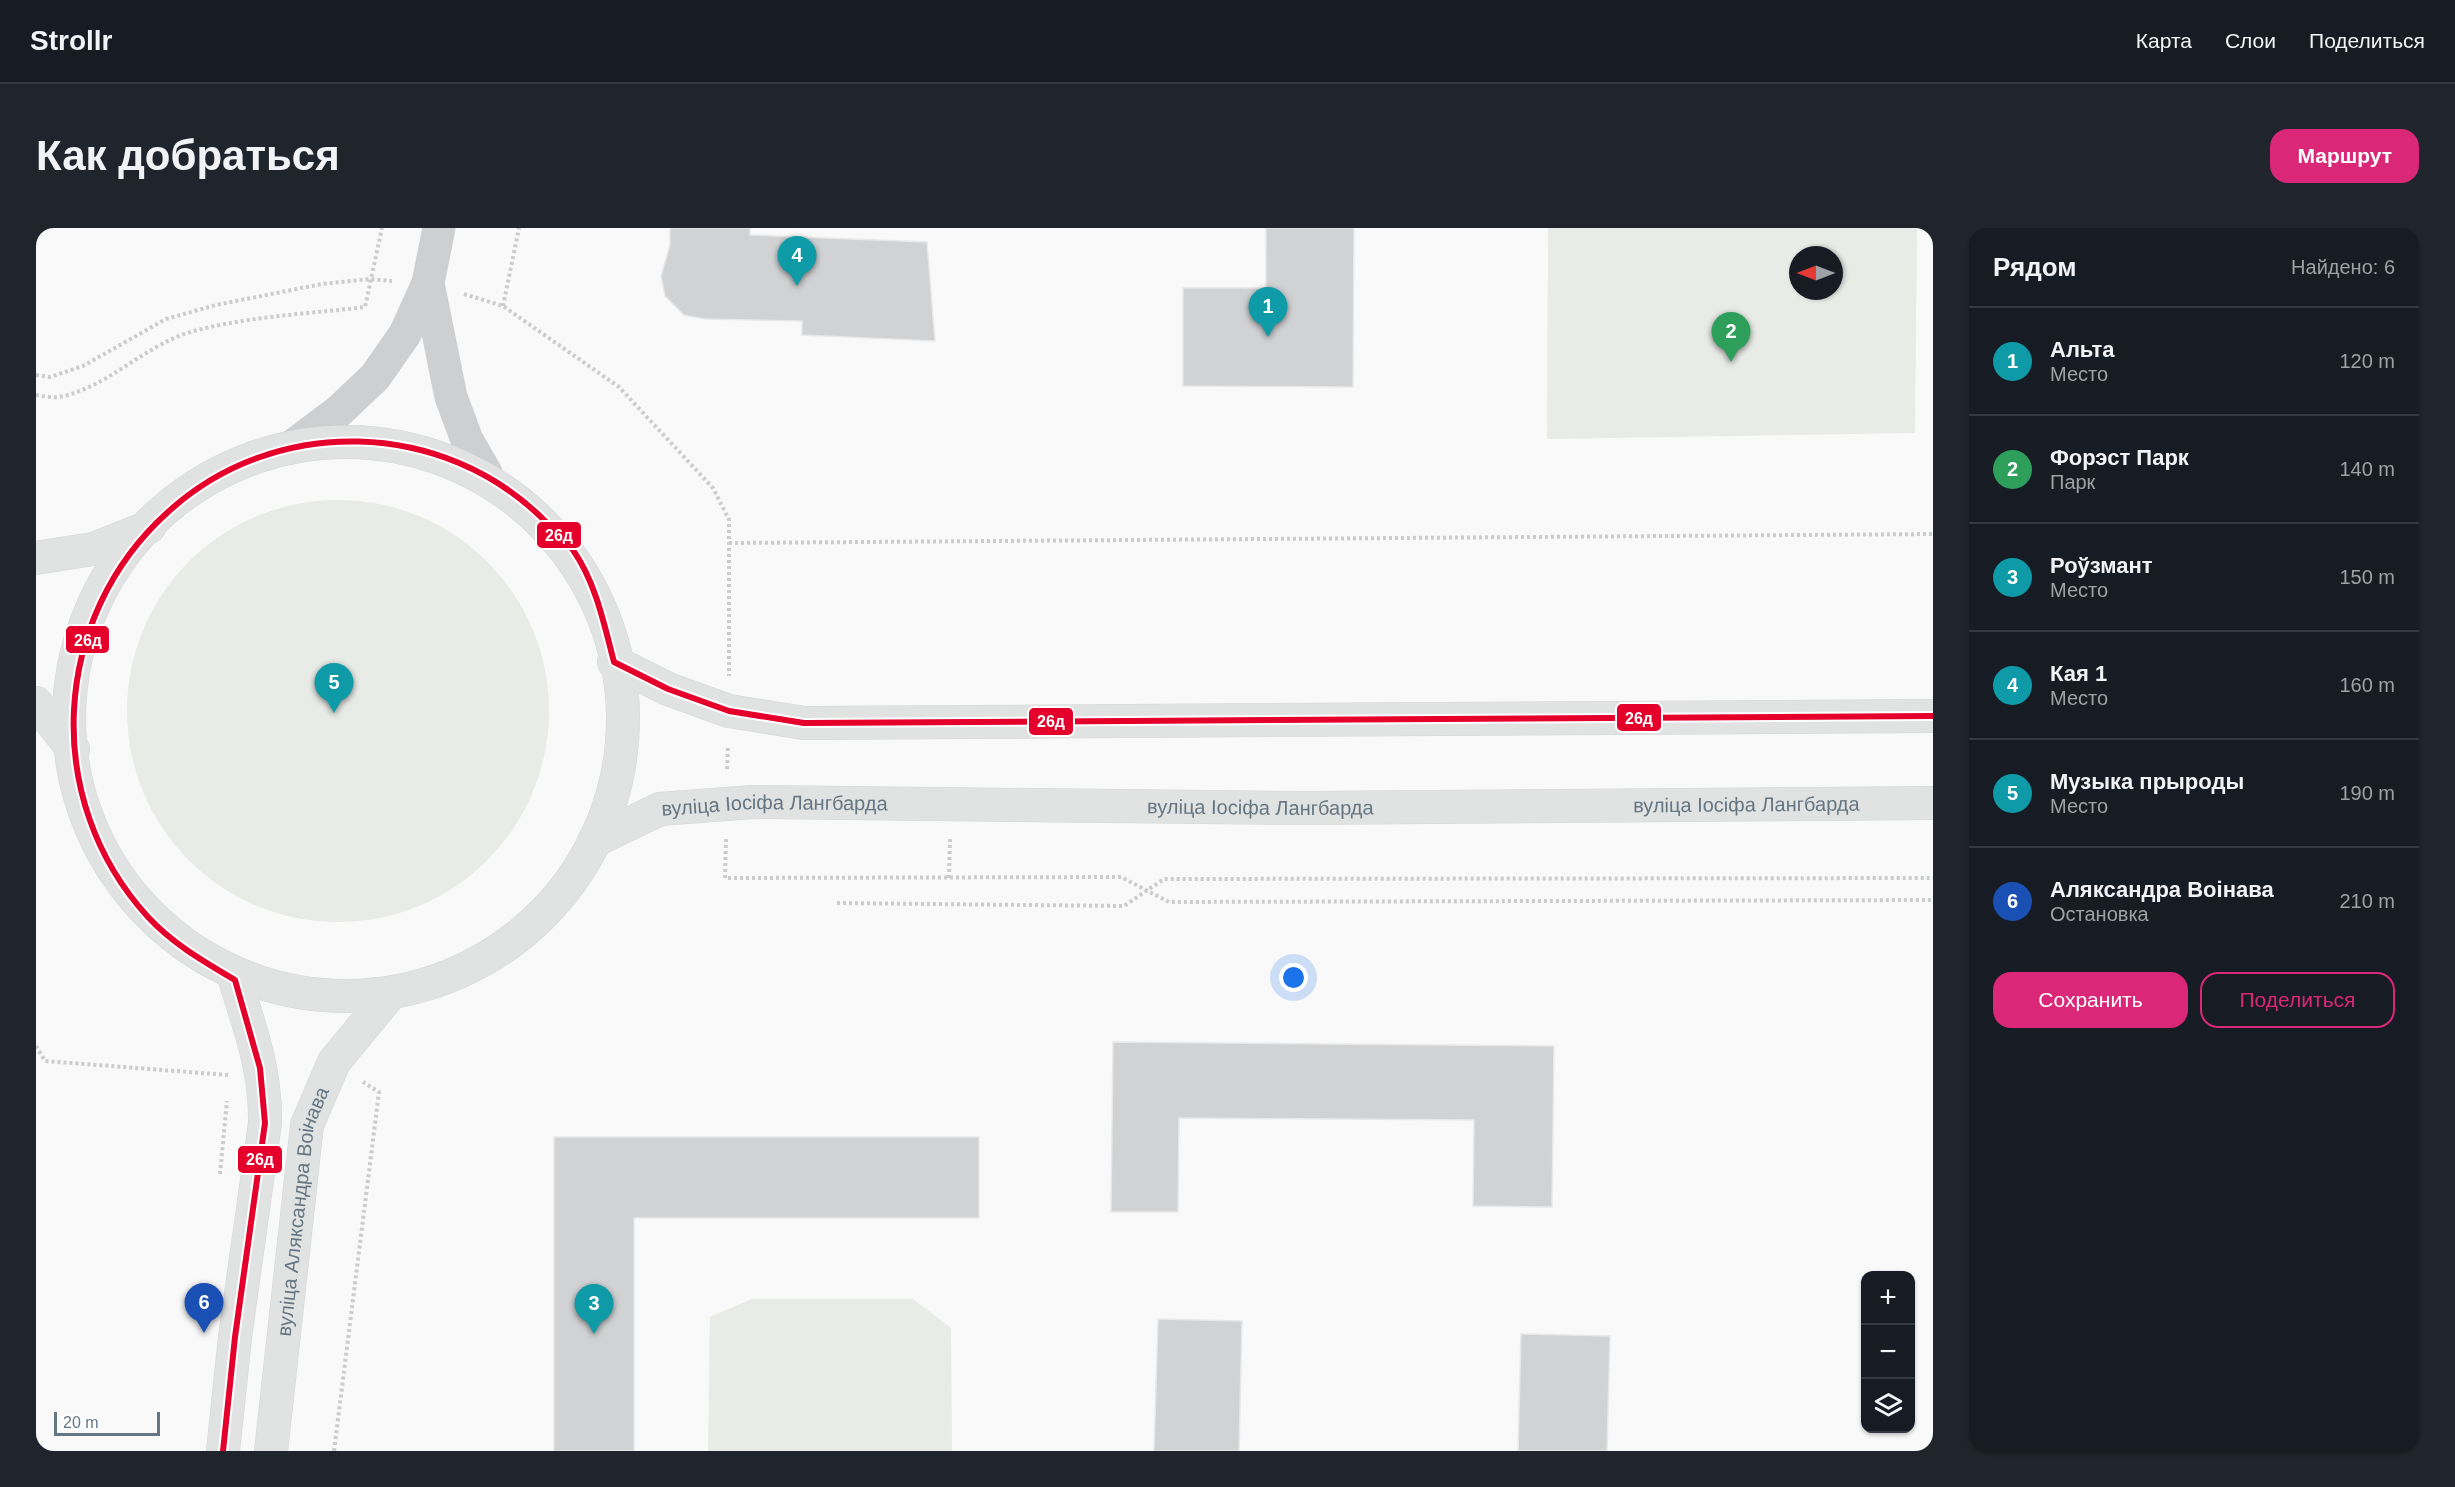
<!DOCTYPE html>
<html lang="ru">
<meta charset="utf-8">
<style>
:root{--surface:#171b24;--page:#20242c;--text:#f1f3f6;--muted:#9ea1a6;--line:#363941;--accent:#db2777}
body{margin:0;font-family:Helvetica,sans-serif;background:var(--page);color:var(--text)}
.controls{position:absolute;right:18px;bottom:18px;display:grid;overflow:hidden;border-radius:12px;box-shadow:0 2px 4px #0004}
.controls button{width:54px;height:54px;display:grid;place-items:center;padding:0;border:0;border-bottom:2px solid var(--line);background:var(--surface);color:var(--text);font:30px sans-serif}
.compass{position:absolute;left:1753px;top:18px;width:54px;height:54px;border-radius:50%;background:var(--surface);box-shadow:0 2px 4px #0004;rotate:270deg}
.scale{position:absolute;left:18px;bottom:15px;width:106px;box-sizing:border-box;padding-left:6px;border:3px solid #657683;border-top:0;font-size:16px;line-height:21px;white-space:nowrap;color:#657683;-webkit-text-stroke:4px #fff;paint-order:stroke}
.you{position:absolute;left:1258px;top:750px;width:21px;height:21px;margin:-15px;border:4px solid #fff;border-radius:50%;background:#1a73e8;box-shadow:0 0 0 9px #1a73e833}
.badge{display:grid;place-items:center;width:39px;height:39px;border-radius:50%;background:var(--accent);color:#fff;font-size:20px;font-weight:700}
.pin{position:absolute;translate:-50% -50px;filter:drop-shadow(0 2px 3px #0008)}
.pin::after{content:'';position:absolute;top:32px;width:21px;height:18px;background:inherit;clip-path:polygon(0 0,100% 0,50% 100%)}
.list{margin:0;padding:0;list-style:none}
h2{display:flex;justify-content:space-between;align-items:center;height:78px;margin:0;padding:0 24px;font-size:26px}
h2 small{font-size:20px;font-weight:400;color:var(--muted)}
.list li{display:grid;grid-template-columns:39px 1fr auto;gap:18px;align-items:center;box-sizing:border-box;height:108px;padding:0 24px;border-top:2px solid var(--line)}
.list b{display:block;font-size:22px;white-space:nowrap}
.list p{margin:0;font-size:20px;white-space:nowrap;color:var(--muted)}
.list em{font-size:20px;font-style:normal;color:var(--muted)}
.actions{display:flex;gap:12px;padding:18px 24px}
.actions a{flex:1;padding:14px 0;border:2px solid var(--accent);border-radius:18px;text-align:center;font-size:21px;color:var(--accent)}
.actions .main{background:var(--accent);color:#fff}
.icon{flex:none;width:33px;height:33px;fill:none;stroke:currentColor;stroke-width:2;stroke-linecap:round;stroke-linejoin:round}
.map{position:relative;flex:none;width:1897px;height:1223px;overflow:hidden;border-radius:18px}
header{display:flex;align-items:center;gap:36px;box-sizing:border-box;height:84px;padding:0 30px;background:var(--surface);border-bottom:2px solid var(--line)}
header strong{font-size:28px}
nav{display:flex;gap:33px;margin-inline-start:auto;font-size:21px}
.intro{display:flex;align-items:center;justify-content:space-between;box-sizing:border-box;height:144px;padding:0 36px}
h1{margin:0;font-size:42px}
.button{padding:15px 27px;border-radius:18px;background:var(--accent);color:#fff;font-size:21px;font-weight:700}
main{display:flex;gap:36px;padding:0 36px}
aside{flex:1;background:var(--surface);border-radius:18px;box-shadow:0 2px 4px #0004}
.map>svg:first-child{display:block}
.green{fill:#e8ebe6;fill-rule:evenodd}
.building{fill:#d0d2d3;stroke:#e8e8e8;stroke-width:1.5}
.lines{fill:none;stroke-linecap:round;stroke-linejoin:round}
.secondary-casing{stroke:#d5d6d7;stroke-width:34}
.path{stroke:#cbcccd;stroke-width:4;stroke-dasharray:3 3;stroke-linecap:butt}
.street{stroke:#cecfd0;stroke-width:33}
.secondary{stroke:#e1e2e2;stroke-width:33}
.bus-1-casing{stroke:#fff;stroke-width:10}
.bus-1{stroke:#e4002b;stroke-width:6}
.labels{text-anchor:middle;stroke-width:6;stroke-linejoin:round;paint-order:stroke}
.street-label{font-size:20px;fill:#657683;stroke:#fff}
.line-badge{stroke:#fff;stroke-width:2}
.badge-label{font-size:16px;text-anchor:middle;font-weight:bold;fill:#fff}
</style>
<header>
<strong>Strollr</strong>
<nav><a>Карта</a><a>Слои</a><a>Поделиться</a></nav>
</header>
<div class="intro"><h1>Как добраться</h1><a class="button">Маршрут</a></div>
<main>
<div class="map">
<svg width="1897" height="1223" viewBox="0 0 1897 1223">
<rect width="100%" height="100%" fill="#f9f9f9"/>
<!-- green -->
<path class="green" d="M 1512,0 L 1881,0 L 1879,205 L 1511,211 ZM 1762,27 L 1798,27 L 1798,63 L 1762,63 Z
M91 483a211 211 0 1 1 422 0a211 211 0 1 1-422 0Z
M 716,1071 L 877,1071 L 915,1100 L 916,1223 L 672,1223 L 674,1089 Z"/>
<!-- building -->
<path class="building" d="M 634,0 L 714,0 L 714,7 L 891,14 L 899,113 L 766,107 L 766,93 L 669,91 L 648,87 L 629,68 L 625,48 L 634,17 Z
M 1230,0 L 1318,0 L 1317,159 L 1147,158 L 1147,60 L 1230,60 Z
M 1077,814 L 1518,818 L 1516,979 L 1437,978 L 1438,892 L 1143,890 L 1142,984 L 1075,984 Z
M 518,909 L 943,909 L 943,990 L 598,990 L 598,1223 L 518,1223 Z
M 1122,1091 L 1206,1093 L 1203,1223 L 1118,1223 Z
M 1485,1106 L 1574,1108 L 1571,1223 L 1482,1223 Z"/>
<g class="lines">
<!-- secondary casing -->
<g class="secondary-casing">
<g id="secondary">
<circle cx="310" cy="491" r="277"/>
<path d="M 0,330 L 57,321 L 113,299"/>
<path d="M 578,434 L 632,461 L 693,483 L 768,495 L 1897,488"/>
<path d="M 0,475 L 37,521"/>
<path id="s1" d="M 558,613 L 624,581 L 716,574 L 1267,580 L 1897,575"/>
<path d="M 187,1223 L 199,1109 L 229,895 C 230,843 214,800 199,752"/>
<path id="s2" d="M 235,1223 L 271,897 L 298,834 L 354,766"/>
</g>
</g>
<!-- path -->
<path class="path" d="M 428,66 L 467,78 L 583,159 L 677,260 L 693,292 L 693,448
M 467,78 L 483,0
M 0,147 L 14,149 L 47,138 L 130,91 L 180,77 L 286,56 L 334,51 L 356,53
M 0,167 C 7,168 16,170 23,169 C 72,160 109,116 158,103 C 214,88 272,86 329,79 L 346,0
M 693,315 L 1897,306
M 691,541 L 692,518
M 690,611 L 689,650 L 1085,649 L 1133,674 L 1897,672
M 913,650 L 914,611
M 801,675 L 1088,678 L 1128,651 L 1897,650
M 0,818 L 9,833 L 192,847
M 184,946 L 191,873
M 298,1223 L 343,864 L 327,854"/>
<!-- street -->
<path class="street" d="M 392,55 L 415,169 L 431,212 L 450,245
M 254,220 L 303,183 L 339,149 L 369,106 L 392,55 L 403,0"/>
<!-- secondary -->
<use href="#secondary" class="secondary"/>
<!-- bus-1 casing -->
<g class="bus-1-casing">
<path id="bus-1" d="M 187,1223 L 199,1109 L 229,895 L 224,840 L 199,752 C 167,733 137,716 112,689 C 5,572 15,389 132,284 C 239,186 408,191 509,293 C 518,303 529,311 537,322 C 560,355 568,396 578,434 L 632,461 L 693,483 L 768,495 L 1897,488"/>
</g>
<!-- bus-1 -->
<use href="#bus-1" class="bus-1"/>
</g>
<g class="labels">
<!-- street labels -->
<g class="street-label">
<text dy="7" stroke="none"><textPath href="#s1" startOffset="1160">вуліца Іосіфа Лангбарда</textPath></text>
<text dy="7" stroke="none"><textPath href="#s1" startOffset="674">вуліца Іосіфа Лангбарда</textPath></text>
<text dy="7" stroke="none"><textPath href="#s1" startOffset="188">вуліца Іосіфа Лангбарда</textPath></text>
<text dy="7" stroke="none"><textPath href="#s2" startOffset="242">вуліца Аляксандра Воінава</textPath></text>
</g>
</g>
<g class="line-badge">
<rect x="500" y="293" width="46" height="28" rx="6" fill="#e4002b"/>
<rect x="29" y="397" width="45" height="29" rx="6" fill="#e4002b"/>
<rect x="1580" y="475" width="46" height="29" rx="6" fill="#e4002b"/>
<rect x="992" y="479" width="46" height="29" rx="6" fill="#e4002b"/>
<rect x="201" y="917" width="46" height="29" rx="6" fill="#e4002b"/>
</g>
<g class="badge-label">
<text x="523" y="313">26д</text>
<text x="52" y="418">26д</text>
<text x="1603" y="496">26д</text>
<text x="1015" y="499">26д</text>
<text x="224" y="937">26д</text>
</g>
</svg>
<div class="controls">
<button>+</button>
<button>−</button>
<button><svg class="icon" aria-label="layers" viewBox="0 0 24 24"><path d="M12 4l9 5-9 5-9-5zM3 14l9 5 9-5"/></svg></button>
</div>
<svg class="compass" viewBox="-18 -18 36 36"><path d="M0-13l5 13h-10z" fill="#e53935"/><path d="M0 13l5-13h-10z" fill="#9ea1a6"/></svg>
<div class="scale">20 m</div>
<div class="you"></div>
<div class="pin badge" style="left:1232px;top:109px;background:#0f9aa8">1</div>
<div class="pin badge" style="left:1695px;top:134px;background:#2e9e5b">2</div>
<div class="pin badge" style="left:558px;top:1106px;background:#0f9aa8">3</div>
<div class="pin badge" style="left:761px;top:58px;background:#0f9aa8">4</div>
<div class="pin badge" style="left:298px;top:485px;background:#0f9aa8">5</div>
<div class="pin badge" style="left:168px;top:1105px;background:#1a4fb4">6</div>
</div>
<aside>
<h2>Рядом<small>Найдено: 6</small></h2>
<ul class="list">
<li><span class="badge" style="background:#0f9aa8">1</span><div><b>Альта</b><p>Место</p></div><em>120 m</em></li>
<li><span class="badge" style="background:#2e9e5b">2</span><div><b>Форэст Парк</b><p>Парк</p></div><em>140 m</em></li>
<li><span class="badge" style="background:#0f9aa8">3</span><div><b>Роўзмант</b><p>Место</p></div><em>150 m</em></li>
<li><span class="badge" style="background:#0f9aa8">4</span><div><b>Кая 1</b><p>Место</p></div><em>160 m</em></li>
<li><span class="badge" style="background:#0f9aa8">5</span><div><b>Музыка прыроды</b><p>Место</p></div><em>190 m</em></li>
<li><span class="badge" style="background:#1a4fb4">6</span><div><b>Аляксандра Воінава</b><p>Остановка</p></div><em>210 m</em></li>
</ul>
<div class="actions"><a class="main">Сохранить</a><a>Поделиться</a></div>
</aside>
</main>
